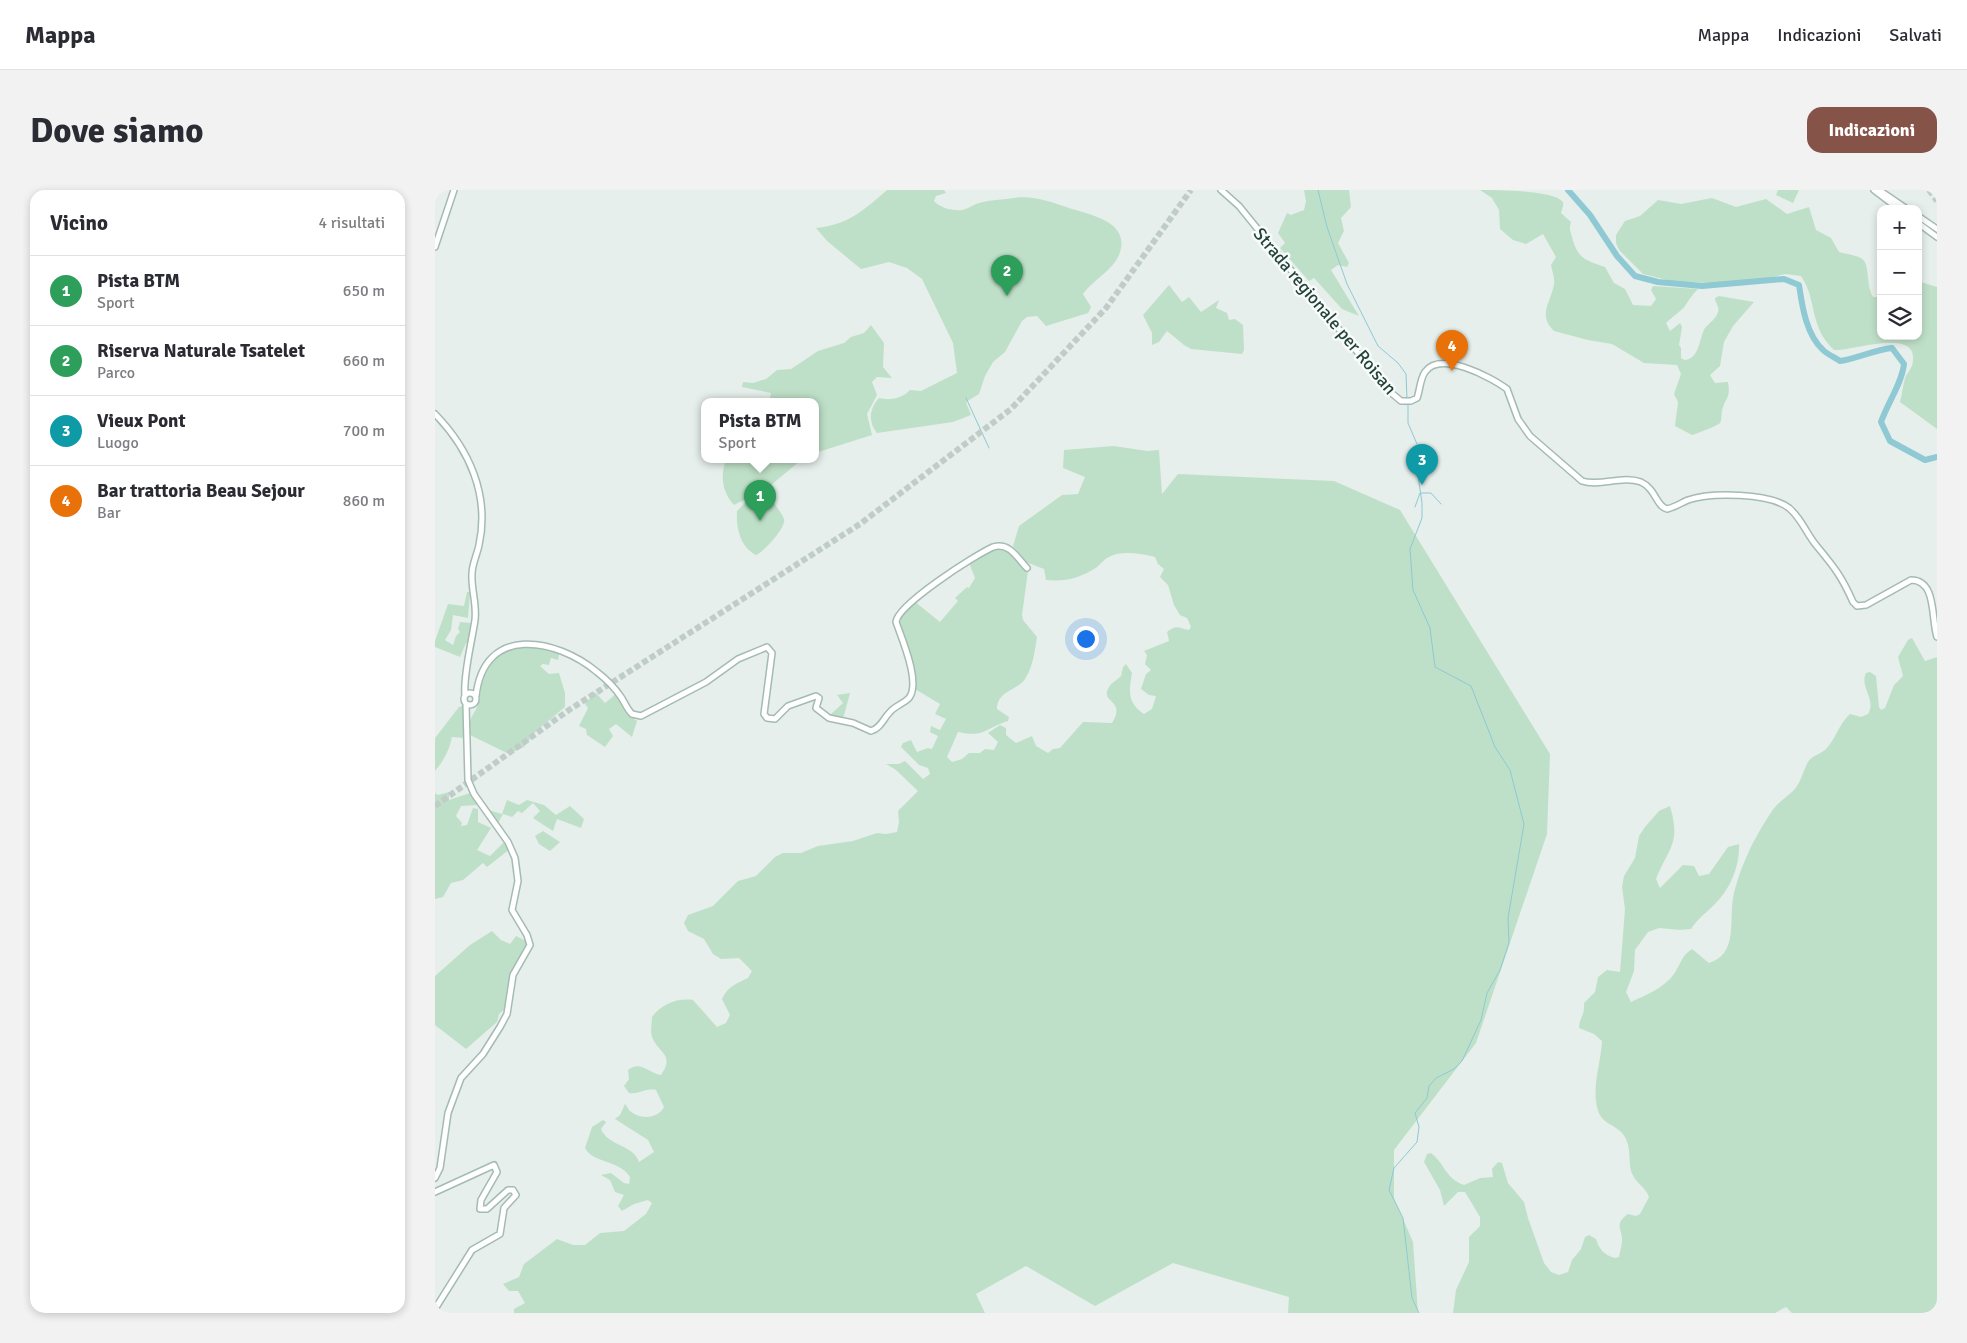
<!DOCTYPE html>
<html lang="it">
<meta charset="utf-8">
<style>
:root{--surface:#fff;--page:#f2f2f3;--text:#2b2b33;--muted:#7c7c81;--line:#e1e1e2;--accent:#855347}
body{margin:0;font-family:Signika,sans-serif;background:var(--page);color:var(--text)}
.controls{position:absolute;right:15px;top:15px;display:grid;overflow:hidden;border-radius:10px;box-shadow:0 2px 8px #0003}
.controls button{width:45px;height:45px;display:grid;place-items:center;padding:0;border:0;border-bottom:1px solid var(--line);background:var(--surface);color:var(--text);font:25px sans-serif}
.you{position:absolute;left:650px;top:448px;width:18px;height:18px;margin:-12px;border:4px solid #fff;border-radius:50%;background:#1a73e8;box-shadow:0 0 0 8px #1a73e833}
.badge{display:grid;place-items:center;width:32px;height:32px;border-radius:50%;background:var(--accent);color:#fff;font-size:16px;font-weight:700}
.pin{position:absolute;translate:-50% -41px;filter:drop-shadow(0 1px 2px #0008)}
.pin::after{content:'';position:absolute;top:26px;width:18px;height:15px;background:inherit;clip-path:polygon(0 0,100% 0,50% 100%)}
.popup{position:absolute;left:266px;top:208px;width:118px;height:65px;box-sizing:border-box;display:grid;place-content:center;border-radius:10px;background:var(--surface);filter:drop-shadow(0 1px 4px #0005);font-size:16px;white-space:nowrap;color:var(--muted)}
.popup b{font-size:19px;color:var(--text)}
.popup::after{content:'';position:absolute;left:50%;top:100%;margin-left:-10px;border:10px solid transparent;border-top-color:var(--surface)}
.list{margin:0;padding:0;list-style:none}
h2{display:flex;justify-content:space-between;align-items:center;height:65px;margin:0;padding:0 20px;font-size:21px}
h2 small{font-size:16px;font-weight:400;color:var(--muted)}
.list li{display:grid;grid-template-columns:32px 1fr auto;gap:15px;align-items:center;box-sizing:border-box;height:70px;padding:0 20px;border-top:1px solid var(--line)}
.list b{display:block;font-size:19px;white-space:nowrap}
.list p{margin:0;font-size:16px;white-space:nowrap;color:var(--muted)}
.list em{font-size:16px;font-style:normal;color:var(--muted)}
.icon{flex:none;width:28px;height:28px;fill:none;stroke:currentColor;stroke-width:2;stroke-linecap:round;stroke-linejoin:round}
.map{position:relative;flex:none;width:1502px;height:1123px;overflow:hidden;border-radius:15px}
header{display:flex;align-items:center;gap:30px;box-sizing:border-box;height:70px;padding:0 25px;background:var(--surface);border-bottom:1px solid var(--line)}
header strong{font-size:24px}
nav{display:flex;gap:28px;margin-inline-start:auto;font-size:18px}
.intro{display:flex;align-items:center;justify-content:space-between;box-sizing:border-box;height:120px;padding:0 30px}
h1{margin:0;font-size:35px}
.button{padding:12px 22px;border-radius:15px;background:var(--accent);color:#fff;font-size:18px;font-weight:700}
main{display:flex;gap:30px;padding:0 30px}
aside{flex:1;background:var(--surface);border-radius:15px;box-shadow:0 2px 8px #0003}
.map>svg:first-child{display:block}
.green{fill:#bfe0c8}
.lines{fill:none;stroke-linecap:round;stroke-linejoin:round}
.stream{stroke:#8ec9d4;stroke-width:1}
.river{stroke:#8ec9d4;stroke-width:6}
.highway-tunnel{stroke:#bfccc8;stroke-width:6;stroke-dasharray:6 3;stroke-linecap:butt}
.secondary-casing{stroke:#a4bbb3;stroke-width:8}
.secondary{stroke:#fff;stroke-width:5}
.labels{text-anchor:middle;stroke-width:5;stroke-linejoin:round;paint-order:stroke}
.street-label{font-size:18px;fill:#24423a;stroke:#f7fbf9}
</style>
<header>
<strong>Mappa</strong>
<nav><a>Mappa</a><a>Indicazioni</a><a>Salvati</a></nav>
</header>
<div class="intro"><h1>Dove siamo</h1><a class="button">Indicazioni</a></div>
<main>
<aside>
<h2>Vicino<small>4 risultati</small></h2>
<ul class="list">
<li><span class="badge" style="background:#2e9e5b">1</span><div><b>Pista BTM</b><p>Sport</p></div><em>650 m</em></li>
<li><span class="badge" style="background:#2e9e5b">2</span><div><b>Riserva Naturale Tsatelet</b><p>Parco</p></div><em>660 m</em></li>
<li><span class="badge" style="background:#0f9aa8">3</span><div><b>Vieux Pont</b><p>Luogo</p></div><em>700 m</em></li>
<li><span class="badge" style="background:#e8710a">4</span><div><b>Bar trattoria Beau Sejour</b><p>Bar</p></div><em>860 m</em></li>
</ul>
</aside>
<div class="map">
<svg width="1502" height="1123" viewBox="0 0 1502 1123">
<rect width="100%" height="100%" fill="#e6efeb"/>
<!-- green -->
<path class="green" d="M 452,0 L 509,0 L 511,3 L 501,6 L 499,11 C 505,18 518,21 527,20 C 532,19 536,16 541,14 C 551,10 567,10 578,8 C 598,5 616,12 634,18 C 656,25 697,32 684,65 C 677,81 658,90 648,104 L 656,117 L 653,123 L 611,136 L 602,126 L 592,127 L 587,131 L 570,162 L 558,172 L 550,186 L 544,204 L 531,212 L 536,225 L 518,232 L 442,243 C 433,232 434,219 444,208 C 455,211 468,208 475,200 L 486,201 L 522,183 L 518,153 L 487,89 L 472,78 L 454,72 L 426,79 L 392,51 L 381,38 C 413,35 429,20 452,0 Z
M 869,0 L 914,0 L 916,17 L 906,28 L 909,41 L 903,53 L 914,73 L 912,77 L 903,75 L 896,80 L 924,126 L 907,119 L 879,88 L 874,91 L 845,58 L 850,53 L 843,43 L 852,23 L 856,25 L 869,20 L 871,11 Z
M 1045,0 C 1061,0 1120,0 1128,12 C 1129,15 1127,19 1126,23 L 1136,32 C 1134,39 1135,40 1137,47 C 1143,69 1150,70 1170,77 L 1179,93 L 1190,99 L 1198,115 L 1216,116 L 1221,109 L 1216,100 L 1218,96 L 1263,99 C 1257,105 1254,110 1250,116 C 1246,121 1237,127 1231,133 L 1235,141 L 1245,133 L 1247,137 L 1244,155 L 1246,158 L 1246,168 L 1250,170 C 1265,168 1264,148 1270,138 C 1274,133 1281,129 1283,122 C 1285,117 1280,113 1280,108 L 1284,106 L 1319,112 L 1298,136 L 1289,152 L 1285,176 L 1275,185 L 1280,193 L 1293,192 C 1296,210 1290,207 1287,221 C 1286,225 1287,230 1285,233 C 1284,235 1261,244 1257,245 L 1240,236 L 1243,212 L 1239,204 L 1246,184 L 1242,175 L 1209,173 L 1177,154 L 1153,150 L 1119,141 C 1102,124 1116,113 1119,94 C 1120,88 1117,81 1116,75 L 1121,67 L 1108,44 L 1091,54 L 1078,50 L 1065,39 L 1064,20 L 1057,8 Z
M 1343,0 L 1364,0 L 1358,13 L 1341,5 Z
M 1277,8 L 1301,17 L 1331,9 L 1352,24 L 1374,17 L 1381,40 L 1396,48 L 1404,62 C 1410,64 1422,65 1427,69 C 1435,74 1431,95 1438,107 L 1446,107 L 1446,146 L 1483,146 L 1483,91 L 1502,97 L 1502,239 L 1465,212 C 1467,204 1468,196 1470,188 C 1473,182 1478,177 1478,170 C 1481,137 1415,162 1399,160 C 1373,135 1383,111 1366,86 L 1350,84 L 1326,90 L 1283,93 L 1240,92 L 1208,84 L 1184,60 L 1181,53 L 1181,45 L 1190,31 L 1205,26 L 1223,10 L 1246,14 Z
M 734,95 L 747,112 L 754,107 L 766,122 L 784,110 L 781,118 L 792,123 L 794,130 L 800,129 L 808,135 L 809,160 L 807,164 L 756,159 L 749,155 L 732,141 L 724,152 L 717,155 L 717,143 L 708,125 Z
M 436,135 L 449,153 L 448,177 L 457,188 L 442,187 L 437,192 L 442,205 L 432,224 L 437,245 L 380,263 L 380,212 L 331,212 L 330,208 L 335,208 L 336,203 L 307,197 L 308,192 L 318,193 L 331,189 L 342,180 L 356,179 L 383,161 L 409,153 L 416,147 L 429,143 Z
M 679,256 L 712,261 L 724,260 L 727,304 L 743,284 L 899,291 L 965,320 L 1115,564 L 1112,644 L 1041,853 L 959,960 L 959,1008 L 978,1052 L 983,1123 L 853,1123 L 854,1107 L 738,1073 L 660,1116 L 591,1076 L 541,1104 L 550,1123 L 79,1123 L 79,1119 L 90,1113 L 83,1101 L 74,1101 L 68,1094 L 84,1087 L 89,1074 L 122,1049 L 138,1055 L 150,1055 L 165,1043 L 189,1041 L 211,1024 L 217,1013 L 213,1010 L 199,1014 L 187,1021 L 183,1016 L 189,1005 L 180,1002 L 175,990 L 166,985 L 176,983 L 189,993 L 194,994 L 195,987 C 185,970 157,973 150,958 L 157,937 L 168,930 L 171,932 L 166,939 C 173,956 199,955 204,972 L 219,962 L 213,950 L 180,929 L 185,925 L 190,914 C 192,916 193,919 195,921 C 205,930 223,929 229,917 L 221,900 C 212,897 204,905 194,903 L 189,896 L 194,889 L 193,880 C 206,870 213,883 226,885 C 240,864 224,864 217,847 C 215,841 217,833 217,827 C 227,814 242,808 258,810 L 282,837 L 291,833 L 295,825 L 287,809 C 293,796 301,794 313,788 L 317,781 L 304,768 L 286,769 L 278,764 L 269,749 L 253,741 L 249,733 L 253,725 L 278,716 L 303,691 L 321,686 L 340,667 L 348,663 L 366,663 L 383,656 L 418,651 L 442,643 L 451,644 L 462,642 L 464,632 L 463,621 L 483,601 L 461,580 L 451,574 L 464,574 L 470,571 L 488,589 L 495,584 L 493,578 L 484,575 L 466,557 L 468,553 L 476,550 L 482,562 L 493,558 L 497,559 L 503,546 L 495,542 L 496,536 L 505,540 L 511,529 L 500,524 L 505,514 L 480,499 L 462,432 L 462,428 L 479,411 L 505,432 L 523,411 L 520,408 L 532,397 L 534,398 L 540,388 L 534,373 L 558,358 L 570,358 L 593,381 L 587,425 L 588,430 L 602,447 C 600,460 598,477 590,489 C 583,500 562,501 562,519 L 574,527 L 573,531 C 550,538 550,548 523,542 L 512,567 L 517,572 L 527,569 L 534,563 L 545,563 L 550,559 L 559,560 L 563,552 L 553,543 L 565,535 L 571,538 L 571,545 L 581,553 L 597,546 L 601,556 L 613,563 L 618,559 L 625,558 L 648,532 L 677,533 C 692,509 664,514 674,497 C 677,492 682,490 686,486 L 688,477 L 691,474 L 697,483 C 694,502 692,512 709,524 L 717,519 L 721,506 L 714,505 L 706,499 L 711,484 L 716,480 L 710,474 L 712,465 L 709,461 L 734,451 L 732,442 C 742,434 743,438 754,440 L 756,437 L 752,428 L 745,425 L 739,415 L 733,395 L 725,387 L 729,379 L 723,374 L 720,367 C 706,364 688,360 674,367 C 669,369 666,374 662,377 C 646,388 630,392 611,390 L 609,379 L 591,372 L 578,356 L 584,336 L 627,305 L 643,304 L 650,287 L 628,278 L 629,260 Z
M 291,270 L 366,270 L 335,296 L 299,315 C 287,302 285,286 291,270 Z
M 331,302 C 336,310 346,321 349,329 C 352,336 329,362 321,365 C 305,357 301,338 302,321 L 311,312 Z
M 32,402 L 35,402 L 33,428 L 18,425 L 16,440 L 10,450 L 18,455 L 21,446 L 25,442 L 23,439 L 25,432 L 37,433 L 34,453 L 31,453 L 25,467 L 0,457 L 0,451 L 13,414 L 29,416 Z
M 1477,448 L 1490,471 L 1502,467 L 1502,1123 L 1357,1123 L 1351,1117 L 1340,1123 L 1018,1123 L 1021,1100 L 1034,1072 L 1034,1047 L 1045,1036 L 1045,1027 L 1030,1002 L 1023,1002 L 1009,1016 L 1005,1000 L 989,972 L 992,964 L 996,963 C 1010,974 1011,989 1029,995 L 1045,988 L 1058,987 L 1057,979 L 1063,972 L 1067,973 L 1073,993 L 1089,1012 L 1093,1028 L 1109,1073 L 1116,1082 L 1124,1085 L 1133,1082 L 1137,1070 L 1146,1059 L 1150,1047 L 1154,1045 L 1161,1049 C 1164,1059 1169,1065 1180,1068 L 1184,1067 C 1185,1061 1187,1055 1187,1050 C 1188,1041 1178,1034 1193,1024 L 1201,1026 L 1205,1024 L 1214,1007 C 1211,997 1199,992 1196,981 C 1193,969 1197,956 1188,944 C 1179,933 1166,935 1162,917 C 1157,896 1166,872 1167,851 L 1159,844 L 1144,838 C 1144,828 1150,826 1149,813 L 1160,802 L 1163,787 L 1172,780 L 1185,782 L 1190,719 L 1187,697 L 1189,686 L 1200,668 L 1204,646 L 1210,637 L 1224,621 L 1235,616 C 1246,654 1234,657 1221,689 L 1225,698 L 1248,675 L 1259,676 L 1264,686 L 1274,684 L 1293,657 L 1304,654 C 1305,675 1296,698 1280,714 C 1271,723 1263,728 1256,739 L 1245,740 L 1224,738 L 1213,742 L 1200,760 L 1199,781 L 1191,802 L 1196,812 C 1211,805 1229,798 1239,784 C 1246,774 1246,766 1257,759 L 1274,773 C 1303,764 1294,732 1298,708 C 1304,678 1320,646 1337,621 C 1343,612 1352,607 1359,600 C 1366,592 1368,581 1373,572 C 1376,566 1386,564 1391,559 C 1401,549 1403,535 1415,524 L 1426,527 L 1433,524 C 1442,510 1424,497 1431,483 L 1435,482 L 1441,486 L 1444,517 L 1446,520 L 1450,518 L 1459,495 L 1468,486 L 1463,467 L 1473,450 Z
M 78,456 L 97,457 L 124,464 L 123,470 L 116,468 L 114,475 L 108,474 L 105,476 L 114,484 L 124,483 L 130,503 L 130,517 L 101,541 L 89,557 L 78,562 L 76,565 L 35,545 C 33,523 40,527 44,511 C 45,507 45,503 46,499 C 52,475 57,470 78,456 Z
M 160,502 L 170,513 L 181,504 L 194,525 L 202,531 L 197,547 L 181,534 L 174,539 L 178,546 L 170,557 L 152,545 L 151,539 L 144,536 L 153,518 L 150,514 Z
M 415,503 L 408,529 L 395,525 L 408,513 L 402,505 Z
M 29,515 L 29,548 L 17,547 C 14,561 9,570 0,581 L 0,548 L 24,517 Z
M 14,602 L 14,610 L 35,603 L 42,615 L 26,616 L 21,626 L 27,633 L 26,636 L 32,635 L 38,618 L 43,619 L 43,632 L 56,638 L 42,660 L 55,666 L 70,651 L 75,659 L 52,677 L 48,673 L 28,690 L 16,693 L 8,707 L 0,709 L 0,603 L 3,605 Z
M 72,610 L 84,615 L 92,610 L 109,615 L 121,625 L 135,616 L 149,629 L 146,638 L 122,629 L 118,641 L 98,628 L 105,621 L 98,613 L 87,623 L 83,621 L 77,627 L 68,624 L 62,635 L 50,619 L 67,624 Z
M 108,641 L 125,652 L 115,661 L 104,654 L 100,646 Z
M 57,741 L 66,750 L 75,754 L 81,746 L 93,752 L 92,755 L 77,784 L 71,818 L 64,824 L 62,832 L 31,859 L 0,835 L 0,786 L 35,755 Z"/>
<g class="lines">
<!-- stream -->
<path class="stream" d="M 883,0 L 892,37 L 912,94 L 943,156 L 963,173 L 971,184 L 972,209
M 531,208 L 554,258
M 973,214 L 973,233 L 982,254
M 980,317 L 985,303 L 996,303 L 1006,314
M 984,1123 L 977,1108 L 968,1028 L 954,1000 L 959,978 L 982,952 L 984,937 L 980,923 L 992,908 L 994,896 L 1001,888 L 1019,879 L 1027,871 L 1046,830 L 1052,803 L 1065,780 L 1074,753 L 1073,728 L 1089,634 L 1075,580 L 1060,557 L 1036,496 L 1000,477 L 995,438 L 978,400 L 975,359 L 987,328 L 987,313 L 983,285 L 987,276 L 984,260"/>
<!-- river -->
<path class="river" d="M 1133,0 L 1155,25 L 1182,66 L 1200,86 L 1223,92 L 1267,96 L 1349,89 L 1364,95 C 1367,115 1371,145 1388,160 C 1392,164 1399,167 1405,171 C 1423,168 1439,160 1457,158 L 1469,174 C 1467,193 1453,212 1446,232 L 1455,251 L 1490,270 L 1502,267"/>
<!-- highway-tunnel -->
<path class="highway-tunnel" d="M 1494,0 L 1502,11
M 0,616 L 134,520 L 425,334 L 576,219 L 671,118 L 756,0"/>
<!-- secondary casing -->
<g class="secondary-casing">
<path id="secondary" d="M 786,0 L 804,16 L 954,201 L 966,211 L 976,211 L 982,208 C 985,200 985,189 990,182 C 1005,160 1056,187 1072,199 L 1083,229 L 1095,246 L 1147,291 C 1165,297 1187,285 1206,292 C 1221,299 1221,316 1232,319 C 1240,317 1246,313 1253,310 C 1276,302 1335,303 1354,318 C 1367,329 1371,343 1381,355 C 1399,377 1406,385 1418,412 L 1422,416 L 1431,415 L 1476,390 C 1502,390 1496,429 1502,447
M 1439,0 L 1464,19
M 1444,0 L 1472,19
M 1483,26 L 1502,39
M 1483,33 L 1502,47
M 0,57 L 19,0
M 0,224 C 34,259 55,305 44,355 C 42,365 37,374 37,384 C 36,399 42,414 40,430 C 37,451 28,485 30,505
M29 509a6 6 0 1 1 12 0a6 6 0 1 1-12 0Z
M 41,506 C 49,434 121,448 162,482 C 171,489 180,498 186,507 C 190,513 192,519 197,524 L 206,526 L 271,492 L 303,469 L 332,457 L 337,463 L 329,524 L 332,528 L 340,529 L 353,516 L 381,506 L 384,508 L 381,518 L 394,528 L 418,533 L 436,541 C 446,538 448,529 455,522 C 460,516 468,514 474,508 C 486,493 467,449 461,432 C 462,415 540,365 558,357 C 575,352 582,368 592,378
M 0,988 L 5,978 L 13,923 L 26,888 L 48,864 L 65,837 L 72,824 L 78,785 L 95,755 L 92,745 L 77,720 L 83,691 L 80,668 L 73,652 L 39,604 L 33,590 L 31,514
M 0,1002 L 59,975 L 62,982 L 46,1010 L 45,1019 L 52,1019 L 73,1000 L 78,1000 L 81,1005 L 69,1018 L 65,1044 L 37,1060 L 0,1119"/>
</g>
<!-- secondary -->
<use href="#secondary" class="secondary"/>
</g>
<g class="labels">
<!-- street labels -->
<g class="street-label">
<text transform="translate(890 121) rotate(50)" y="6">Strada regionale per Roisan</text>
</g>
</g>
</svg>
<div class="controls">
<button>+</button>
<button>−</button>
<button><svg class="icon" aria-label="layers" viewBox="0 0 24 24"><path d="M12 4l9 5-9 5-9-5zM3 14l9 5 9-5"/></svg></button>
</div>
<div class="you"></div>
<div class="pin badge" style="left:325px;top:331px;background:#2e9e5b">1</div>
<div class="popup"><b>Pista BTM</b>Sport</div>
<div class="pin badge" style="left:572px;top:106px;background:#2e9e5b">2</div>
<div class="pin badge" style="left:987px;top:295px;background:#0f9aa8">3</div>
<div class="pin badge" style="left:1017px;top:181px;background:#e8710a">4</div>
</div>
</main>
